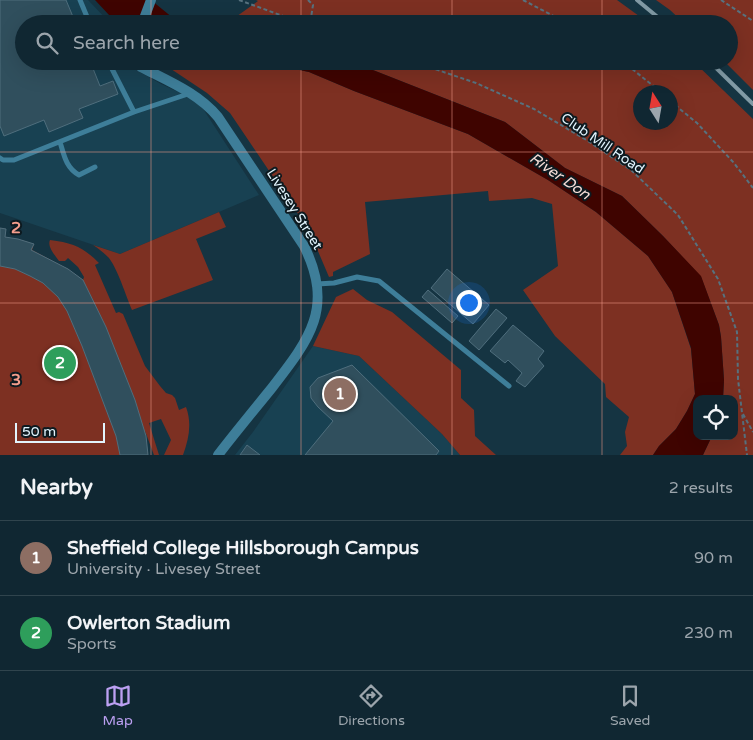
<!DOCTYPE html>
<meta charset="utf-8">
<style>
:root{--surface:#102732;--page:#192f3a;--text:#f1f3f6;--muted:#9ca5ac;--line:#30444d;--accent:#bca0f2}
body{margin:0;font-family:"Varela Round",sans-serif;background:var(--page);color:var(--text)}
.controls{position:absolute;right:15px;bottom:15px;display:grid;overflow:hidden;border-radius:10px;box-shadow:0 5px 20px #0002}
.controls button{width:45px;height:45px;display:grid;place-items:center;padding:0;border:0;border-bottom:1px solid var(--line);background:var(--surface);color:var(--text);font:25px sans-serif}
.compass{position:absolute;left:633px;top:85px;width:45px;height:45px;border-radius:50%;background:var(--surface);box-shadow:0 5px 20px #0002;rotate:349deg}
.scale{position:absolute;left:15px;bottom:12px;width:90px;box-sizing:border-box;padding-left:5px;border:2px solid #e2f4fd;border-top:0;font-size:14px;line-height:18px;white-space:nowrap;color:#e2f4fd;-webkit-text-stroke:4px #0d1a20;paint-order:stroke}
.you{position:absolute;left:468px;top:302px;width:18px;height:18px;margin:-12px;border:4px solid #fff;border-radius:50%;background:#1a73e8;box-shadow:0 0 0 8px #1a73e833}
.badge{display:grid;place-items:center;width:32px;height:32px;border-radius:50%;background:var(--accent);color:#fff;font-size:16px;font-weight:700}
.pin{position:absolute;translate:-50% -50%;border:2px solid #fff;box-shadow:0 1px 5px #0006}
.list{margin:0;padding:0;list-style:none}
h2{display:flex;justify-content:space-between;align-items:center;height:65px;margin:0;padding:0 20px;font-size:21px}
h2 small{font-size:16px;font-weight:400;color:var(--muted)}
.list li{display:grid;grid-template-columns:32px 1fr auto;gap:15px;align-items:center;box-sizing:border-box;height:75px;padding:0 20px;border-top:1px solid var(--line)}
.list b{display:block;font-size:19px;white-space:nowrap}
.list p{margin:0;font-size:16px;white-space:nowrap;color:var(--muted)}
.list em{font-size:16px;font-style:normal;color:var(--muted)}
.icon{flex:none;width:28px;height:28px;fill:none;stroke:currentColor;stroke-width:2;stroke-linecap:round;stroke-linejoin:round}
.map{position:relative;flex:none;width:753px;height:455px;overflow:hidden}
.search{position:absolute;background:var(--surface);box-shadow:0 5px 20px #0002;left:15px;right:15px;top:15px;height:55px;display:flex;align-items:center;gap:12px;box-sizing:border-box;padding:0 18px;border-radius:28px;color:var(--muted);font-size:19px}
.sheet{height:215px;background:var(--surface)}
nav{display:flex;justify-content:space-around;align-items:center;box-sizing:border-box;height:70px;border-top:1px solid var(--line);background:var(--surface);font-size:14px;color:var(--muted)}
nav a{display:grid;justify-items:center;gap:2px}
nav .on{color:var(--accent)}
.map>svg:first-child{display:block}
.built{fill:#184152}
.green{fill:#7d3022;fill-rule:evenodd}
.water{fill:#3f0400}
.building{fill:#304f5d;stroke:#4f6e7d}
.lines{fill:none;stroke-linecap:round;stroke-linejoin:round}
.path{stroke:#57727f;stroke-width:2;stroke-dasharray:4 2.5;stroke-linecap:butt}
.lane{stroke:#3e7e99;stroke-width:5}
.street{stroke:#3e7e99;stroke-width:10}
.rail{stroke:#819aa5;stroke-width:4}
.grid{fill:none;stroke:#f49d8c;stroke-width:1;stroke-opacity:0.55}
.labels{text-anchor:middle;stroke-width:4;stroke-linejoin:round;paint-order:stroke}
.street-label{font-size:14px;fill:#e2f4fd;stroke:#0d1a20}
.water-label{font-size:15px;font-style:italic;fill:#f6ddd7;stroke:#0d1a20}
.grid-label{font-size:16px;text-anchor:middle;font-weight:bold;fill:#f49d8c;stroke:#0d1a20;stroke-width:4;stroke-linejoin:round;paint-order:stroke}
</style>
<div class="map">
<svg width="753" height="455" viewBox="0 0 753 455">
<rect width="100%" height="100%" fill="#153442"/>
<!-- built -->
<path class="built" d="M 0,0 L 88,0 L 111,24 L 24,24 L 24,61 L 128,61 L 133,68 L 161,84 L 198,101 L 259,195 L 120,254 L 0,213 Z
M 313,346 L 359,356 L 442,434 L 460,455 L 235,455 L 253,432 Z"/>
<!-- green -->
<path class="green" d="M 256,0 L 617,0 L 650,24 L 226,24 L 258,1 Z
M 656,0 L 753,0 L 753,90 L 724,61 L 729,61 L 729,24 L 685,24 L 670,10 Z
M 159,61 L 257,61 L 309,72 L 354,91 L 468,134 L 548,180 L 596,212 L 648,256 L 672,292 L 691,349 L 695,394 L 687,411 L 676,429 L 659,446 L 653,455 L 620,455 L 627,446 L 625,432 L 629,417 L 606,397 L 605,384 L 555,336 L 523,290 L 558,266 L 552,204 L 532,198 L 489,201 L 488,191 L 365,202 L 370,254 L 333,272 L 333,276 L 329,277 L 309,230 L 230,113 L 207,93 Z
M 350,61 L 693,61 L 753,119 L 753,455 L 703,455 L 712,436 L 734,436 L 734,399 L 723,399 L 724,380 L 721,337 L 719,325 L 701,277 L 663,236 L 622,196 L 565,168 L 505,122 ZM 640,92 L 670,92 L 670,122 L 640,122 Z
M 219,212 L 226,227 L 196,239 L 213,280 L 132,310 C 126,296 118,270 109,258 C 104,253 99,249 93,245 L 120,254 Z
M 0,228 L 6,229 L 5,237 L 18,239 L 34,244 L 32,250 L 68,269 L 83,280 L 84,277 L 78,267 L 68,258 L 65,261 L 59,261 C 55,255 47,247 50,240 C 73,243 83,247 99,263 L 95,265 L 116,313 L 119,312 L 123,314 L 145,366 L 160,386 L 166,393 L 172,395 L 175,398 L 179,410 L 186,407 C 192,423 189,439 183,455 L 164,455 L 171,440 L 161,419 L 149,423 L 159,455 L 154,455 L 145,431 L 148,455 L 0,455 Z
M 353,289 L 367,300 L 392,312 L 461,370 L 461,398 L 474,410 L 475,436 L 496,455 L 460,455 L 442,434 L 359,356 L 313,346 L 336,297 Z"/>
<!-- water -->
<path class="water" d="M 95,0 L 151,0 L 173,18 L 206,24 L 123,24 L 110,16 Z
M 257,61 L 350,61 L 505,122 L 565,168 L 622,196 L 663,236 L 701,276 L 719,325 L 721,337 L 724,380 L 723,399 L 697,399 L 697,436 L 712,436 L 703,455 L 653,455 L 659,446 L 676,429 L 687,411 L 695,394 L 691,348 L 672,292 L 648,256 L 596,212 L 548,180 L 468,134 L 354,91 L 309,72 Z"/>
<!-- building -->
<path class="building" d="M 0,0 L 66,0 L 76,24 L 24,24 L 24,61 L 90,61 L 100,86 L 113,81 L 118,94 L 79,109 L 83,118 L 49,132 L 44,120 L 4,136 L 0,126 Z
M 0,228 L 6,229 L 5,237 L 18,239 L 34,244 L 31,250 L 68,269 L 83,280 L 106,327 L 135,400 L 146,436 L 148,455 L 120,455 L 116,436 L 82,346 L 67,311 L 58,297 L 43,283 L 30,276 L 15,269 L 0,266 Z
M 447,269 L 489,305 L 473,324 L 431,288 Z
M 428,290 L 458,316 L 452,323 L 422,297 Z
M 496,309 L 507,318 L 479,350 L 469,341 Z
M 513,325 L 544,351 L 538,359 L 544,366 L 525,387 L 516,381 L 522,373 L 508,360 L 505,363 L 490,351 Z
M 352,365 L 439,451 L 436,455 L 305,455 L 333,421 L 318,407 L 311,398 L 310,387 L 318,378 Z
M 247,445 L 260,455 L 240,455 Z"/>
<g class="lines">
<!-- path -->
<path class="path" d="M 239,0 L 305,24
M 308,0 L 313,5 L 310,24
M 523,0 L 569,24
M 721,0 L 753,21
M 411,61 L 476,83 L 534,109 L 588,141 L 631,170 L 678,215 L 718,279 L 737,332 L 738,379 L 747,455
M 622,61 L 661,92
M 670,101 L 697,123 L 734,163 L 753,188
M 743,414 L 753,432"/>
<!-- lane -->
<path class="lane" d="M 80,0 L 90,24
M 108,61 L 134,112
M 60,142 C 64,155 66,168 79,175 L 95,167
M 0,158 L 3,160 L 14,160 L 134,112 L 191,93
M 317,284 L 334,283 L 357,277 L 379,281 L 509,386"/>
<!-- street -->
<path class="street" d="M 142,24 L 151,0
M 136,61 L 141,67 C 168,81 198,93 218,117 L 304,246 C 335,308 309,340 271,389 C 253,411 235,433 218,455"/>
<!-- rail -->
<path class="rail" d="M 637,0 L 666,24
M 709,61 L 753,104"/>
</g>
<!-- grid -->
<path class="grid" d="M 151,0 L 151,24M 301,0 L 301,24M 452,0 L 452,24M 602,0 L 602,24M 151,61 L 151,455M 301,61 L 301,455M 452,61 L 452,455M 602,61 L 602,455M 0,152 L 753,152M 0,303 L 753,303"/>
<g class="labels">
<!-- street labels -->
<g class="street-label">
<text transform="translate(603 143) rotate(34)" y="5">Club Mill Road</text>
<text transform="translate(295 209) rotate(58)" y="5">Livesey Street</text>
</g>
<!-- water labels -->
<g class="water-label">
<text transform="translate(560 176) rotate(35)" y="5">River Don</text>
</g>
</g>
<g class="grid-label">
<text x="16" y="233">2</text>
<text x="16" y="385">3</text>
</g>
</svg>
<div class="controls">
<button><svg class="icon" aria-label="locate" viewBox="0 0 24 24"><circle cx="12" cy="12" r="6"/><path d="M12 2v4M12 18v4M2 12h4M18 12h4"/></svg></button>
</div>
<svg class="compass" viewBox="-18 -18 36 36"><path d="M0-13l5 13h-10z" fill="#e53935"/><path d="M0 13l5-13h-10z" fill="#9ca5ac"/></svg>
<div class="scale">50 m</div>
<div class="you"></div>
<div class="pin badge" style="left:340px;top:394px;background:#8d6e63">1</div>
<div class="pin badge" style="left:60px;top:363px;background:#2e9e5b">2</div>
<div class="search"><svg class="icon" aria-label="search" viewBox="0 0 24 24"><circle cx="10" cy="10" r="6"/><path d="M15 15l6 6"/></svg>Search here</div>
</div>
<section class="sheet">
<h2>Nearby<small>2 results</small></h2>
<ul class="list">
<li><span class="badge" style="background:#8d6e63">1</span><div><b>Sheffield College Hillsborough Campus</b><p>University · Livesey Street</p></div><em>90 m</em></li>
<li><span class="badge" style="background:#2e9e5b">2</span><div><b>Owlerton Stadium</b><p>Sports</p></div><em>230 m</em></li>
</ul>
</section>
<nav>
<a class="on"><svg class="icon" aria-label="map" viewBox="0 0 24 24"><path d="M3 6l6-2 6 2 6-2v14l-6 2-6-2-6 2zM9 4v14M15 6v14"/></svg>Map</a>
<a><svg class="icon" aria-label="directions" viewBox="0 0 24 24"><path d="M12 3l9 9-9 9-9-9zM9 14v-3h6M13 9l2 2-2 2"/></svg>Directions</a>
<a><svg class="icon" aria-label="saved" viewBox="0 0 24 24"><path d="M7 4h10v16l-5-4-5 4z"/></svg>Saved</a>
</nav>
